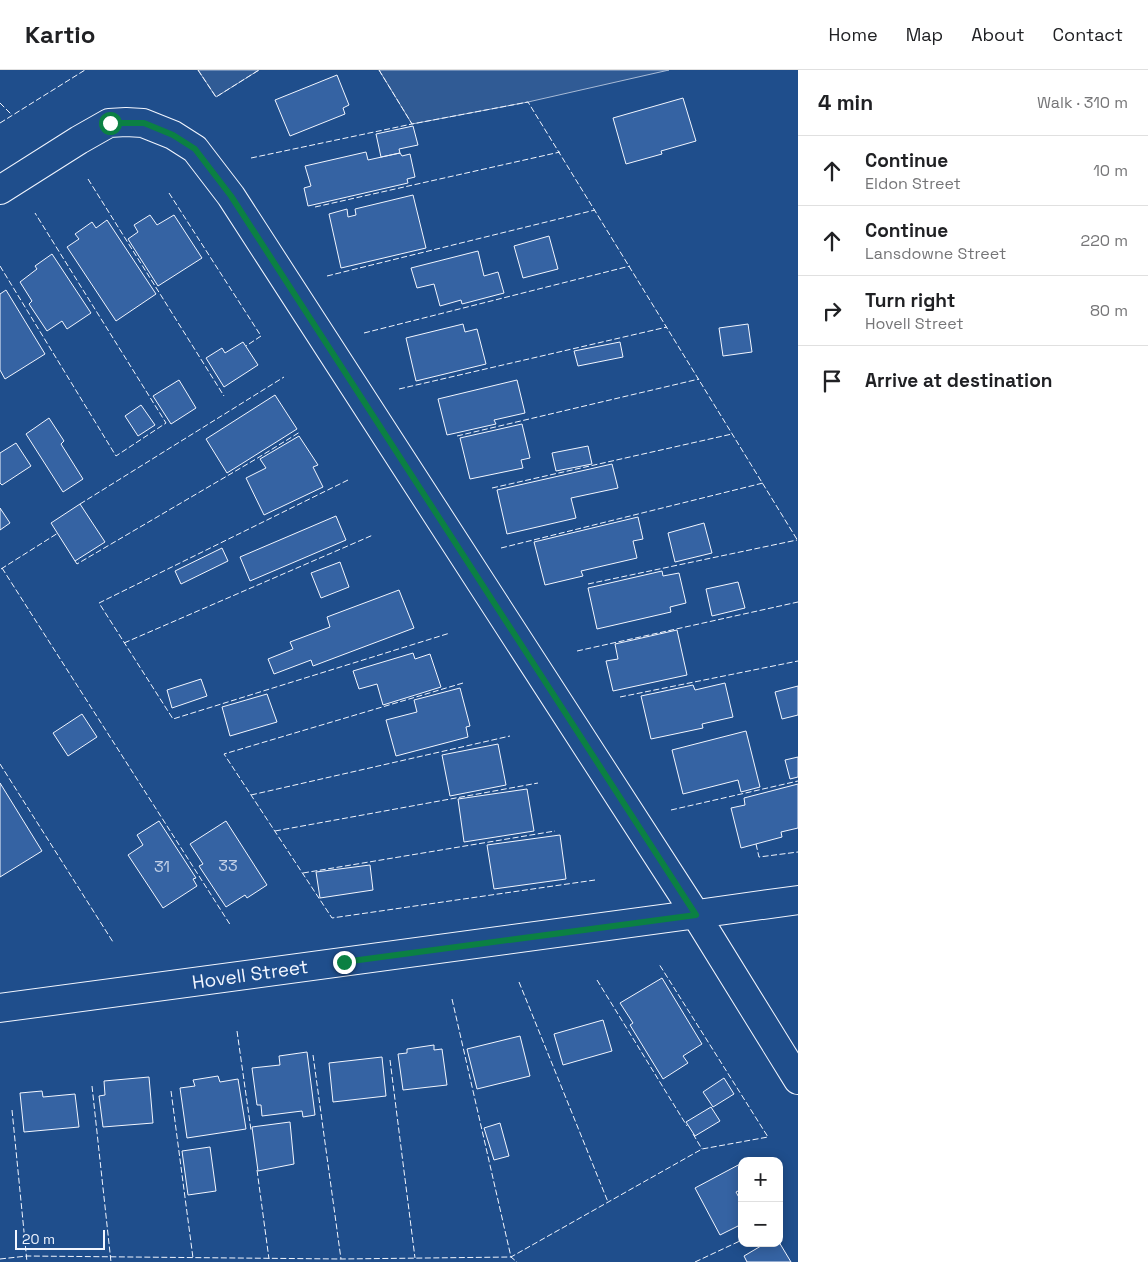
<!DOCTYPE html>
<meta charset="utf-8">
<style>
:root{--surface:#fff;--page:#f6f6f6;--text:#202124;--muted:#757577;--line:#e0e0e0}
body{margin:0;font-family:"Space Grotesk",sans-serif;background:var(--page);color:var(--text)}
.controls{position:absolute;right:15px;bottom:15px;display:grid;overflow:hidden;border-radius:10px;box-shadow:0 2px 12px #0003}
.controls button{width:45px;height:45px;display:grid;place-items:center;padding:0;border:0;border-bottom:1px solid var(--line);background:var(--surface);color:var(--text);font:25px sans-serif}
.scale{position:absolute;left:15px;bottom:12px;width:90px;box-sizing:border-box;padding-left:5px;border:2px solid #f2f6ff;border-top:0;font-size:14px;line-height:18px;white-space:nowrap;color:#f2f6ff;-webkit-text-stroke:4px #1f4e8c;paint-order:stroke}
.stop{position:absolute;width:15px;height:15px;margin:-11px;border:4px solid #0b8043;border-radius:50%;background:#fff}
.stop.end{background:#0b8043;border-color:#fff;box-shadow:0 1px 5px #0008}
.list{margin:0;padding:0;list-style:none}
h2{display:flex;justify-content:space-between;align-items:center;height:65px;margin:0;padding:0 20px;font-size:21px}
h2 small{font-size:16px;font-weight:400;color:var(--muted)}
.list li{display:grid;grid-template-columns:32px 1fr auto;gap:15px;align-items:center;box-sizing:border-box;height:70px;padding:0 20px;border-top:1px solid var(--line)}
.list b{display:block;font-size:19px;white-space:nowrap}
.list p{margin:0;font-size:16px;white-space:nowrap;color:var(--muted)}
.list em{font-size:16px;font-style:normal;color:var(--muted)}
.icon{flex:none;width:28px;height:28px;fill:none;stroke:currentColor;stroke-width:2;stroke-linecap:round;stroke-linejoin:round}
.map{position:relative;flex:none;width:798px;height:1192px;overflow:hidden}
header{display:flex;align-items:center;gap:30px;box-sizing:border-box;height:70px;padding:0 25px;background:var(--surface);border-bottom:1px solid var(--line)}
header strong{font-size:24px}
nav{display:flex;gap:28px;margin-inline-start:auto;font-size:18px}
main{display:flex}
aside{flex:1;background:var(--surface)}
.map>svg:first-child{display:block}
.built{fill:#305b95;stroke:#a8bbd7}
.building{fill:#3563a3;stroke:#f2f6ff}
.lines{fill:none;stroke-linecap:round;stroke-linejoin:round}
.minor-casing{stroke:#f2f6ff;stroke-width:30}
.minor{stroke:#1f4e8c;stroke-width:28}
.fence{stroke:#f2f6ff;stroke-width:1;stroke-dasharray:6 2.5;stroke-linecap:butt}
.route{stroke:#0b8043;stroke-width:6}
.labels{text-anchor:middle;stroke-width:4;stroke-linejoin:round;paint-order:stroke}
.number-label{font-size:16px;fill:#c3d1e8}
.street-label{font-size:19px;fill:#f2f6ff;stroke:#1f4e8c}
</style>
<header>
<strong>Kartio</strong>
<nav><a>Home</a><a>Map</a><a>About</a><a>Contact</a></nav>
</header>
<main>
<div class="map">
<svg width="798" height="1192" viewBox="0 0 798 1192">
<rect width="100%" height="100%" fill="#1f4e8c"/>
<!-- built -->
<path class="built" d="M 198,0 L 259,0 L 216,27 Z
M 379,0 L 669,0 L 528,32 L 412,54 Z"/>
<!-- building -->
<path class="building" d="M 337,5 L 349,35 L 343,38 L 345,44 L 290,66 L 275,30 Z
M 683,28 L 696,71 L 661,81 L 662,84 L 626,94 L 613,48 Z
M 413,56 L 418,75 L 399,79 L 400,83 L 381,87 L 376,64 Z
M 366,82 L 368,90 L 400,83 L 402,86 L 410,84 L 415,107 L 407,109 L 408,113 L 308,136 L 304,118 L 311,116 L 305,96 Z
M 413,125 L 426,178 L 341,198 L 329,144 L 347,139 L 348,147 L 356,145 L 355,139 Z
M 150,145 L 157,155 L 174,145 L 202,188 L 158,216 L 128,169 L 138,162 L 134,155 Z
M 107,150 L 156,224 L 116,251 L 67,177 L 79,169 L 75,164 L 92,152 L 96,158 Z
M 549,166 L 558,199 L 523,208 L 514,176 Z
M 478,181 L 484,206 L 498,202 L 504,223 L 462,234 L 461,230 L 440,236 L 434,214 L 417,218 L 411,198 Z
M 52,184 L 91,243 L 67,259 L 62,251 L 47,261 L 29,234 L 32,231 L 20,212 L 37,199 L 35,196 Z
M 6,220 L 45,284 L 5,309 L 0,300 L 0,224 Z
M 463,254 L 465,262 L 477,259 L 486,294 L 416,311 L 406,268 Z
M 748,254 L 752,282 L 723,286 L 719,258 Z
M 243,272 L 258,295 L 224,317 L 206,288 L 222,278 L 225,283 Z
M 620,272 L 623,287 L 578,296 L 574,281 Z
M 179,310 L 196,338 L 171,354 L 153,326 Z
M 517,310 L 525,343 L 494,350 L 496,354 L 447,365 L 438,329 Z
M 275,325 L 297,359 L 227,403 L 206,369 Z
M 141,335 L 155,355 L 138,366 L 125,346 Z
M 49,348 L 64,371 L 61,374 L 83,409 L 63,422 L 26,364 Z
M 522,354 L 530,388 L 521,390 L 523,398 L 470,409 L 460,368 Z
M 299,366 L 318,395 L 313,397 L 323,417 L 264,445 L 246,408 L 266,398 L 260,389 Z
M 16,373 L 31,396 L 2,415 L 0,413 L 0,383 Z
M 588,376 L 592,394 L 556,401 L 552,383 Z
M 612,394 L 618,418 L 571,428 L 576,448 L 507,464 L 497,420 Z
M 80,434 L 105,472 L 75,491 L 51,453 Z
M 0,438 L 10,453 L 0,460 Z
M 336,446 L 346,470 L 250,511 L 240,487 Z
M 638,447 L 643,469 L 633,471 L 637,488 L 581,501 L 583,506 L 545,515 L 534,472 Z
M 704,453 L 712,483 L 675,492 L 668,463 Z
M 222,478 L 228,491 L 181,514 L 175,501 Z
M 340,492 L 349,517 L 321,528 L 311,503 Z
M 662,501 L 663,506 L 679,503 L 686,533 L 670,537 L 671,542 L 597,559 L 588,518 Z
M 738,512 L 745,538 L 712,546 L 706,519 Z
M 399,520 L 414,558 L 313,596 L 311,590 L 274,604 L 268,589 L 293,579 L 290,572 L 330,557 L 327,547 Z
M 677,560 L 687,605 L 613,621 L 606,591 L 618,589 L 615,574 Z
M 413,583 L 415,589 L 430,584 L 441,617 L 383,635 L 377,614 L 359,619 L 353,601 Z
M 201,609 L 207,626 L 172,638 L 167,620 Z
M 725,613 L 733,647 L 702,654 L 703,658 L 651,669 L 641,626 L 693,615 L 695,620 Z
M 798,616 L 798,645 L 782,649 L 775,622 Z
M 460,618 L 470,656 L 466,657 L 468,667 L 396,686 L 386,650 L 417,642 L 414,630 Z
M 267,624 L 277,652 L 230,666 L 222,637 Z
M 82,644 L 97,667 L 68,686 L 53,663 Z
M 746,661 L 760,717 L 741,722 L 738,710 L 683,724 L 672,680 Z
M 498,674 L 506,715 L 450,726 L 442,685 Z
M 798,687 L 798,707 L 790,709 L 785,690 Z
M 0,713 L 42,781 L 0,807 Z
M 798,714 L 798,758 L 781,762 L 782,767 L 741,778 L 731,738 L 745,735 L 744,728 Z
M 527,719 L 534,761 L 464,772 L 458,729 Z
M 159,751 L 196,808 L 193,809 L 197,816 L 163,838 L 128,785 L 143,775 L 137,765 Z
M 226,751 L 267,815 L 247,828 L 245,825 L 226,837 L 199,796 L 203,794 L 190,774 Z
M 560,765 L 566,809 L 494,819 L 487,775 Z
M 370,795 L 373,820 L 320,828 L 316,802 Z
M 662,908 L 702,974 L 683,986 L 688,993 L 663,1009 L 630,955 L 633,953 L 620,933 Z
M 603,950 L 612,981 L 563,995 L 554,964 Z
M 520,966 L 530,1006 L 477,1019 L 467,979 Z
M 434,975 L 434,980 L 442,979 L 447,1015 L 403,1020 L 398,984 L 407,983 L 407,979 Z
M 307,982 L 315,1045 L 303,1047 L 302,1041 L 262,1046 L 261,1035 L 257,1035 L 252,998 L 280,995 L 279,986 Z
M 382,987 L 386,1026 L 333,1032 L 329,993 Z
M 218,1006 L 220,1012 L 238,1009 L 246,1059 L 187,1068 L 180,1018 L 195,1016 L 193,1010 Z
M 149,1007 L 153,1053 L 103,1057 L 99,1026 L 105,1025 L 104,1011 Z
M 724,1008 L 734,1024 L 713,1037 L 703,1022 Z
M 42,1021 L 43,1027 L 75,1024 L 79,1057 L 24,1062 L 20,1023 Z
M 711,1037 L 720,1051 L 695,1066 L 686,1052 Z
M 290,1052 L 294,1094 L 258,1101 L 252,1057 Z
M 500,1053 L 509,1086 L 494,1090 L 484,1058 Z
M 210,1077 L 216,1121 L 188,1125 L 182,1081 Z
M 742,1093 L 742,1119 L 736,1122 L 742,1133 L 742,1154 L 720,1165 L 695,1118 Z
M 779,1172 L 791,1192 L 747,1192 L 744,1186 L 766,1173 L 779,1173 Z"/>
<g class="lines">
<!-- minor casing -->
<g class="minor-casing">
<path id="minor" d="M 0,120 L 79,70 L 109,53 L 126,52 L 143,53 L 173,65 L 195,79 L 231,126 L 696,845 L 798,1010
M 0,938 L 683,846 L 798,830"/>
</g>
<!-- minor -->
<use href="#minor" class="minor"/>
<!-- fence -->
<path class="fence" d="M 198,0 L 216,27 L 259,0
M 379,0 L 412,54 L 528,32 L 798,471
M 0,33 L 12,45
M 0,53 L 85,0
M 251,88 L 412,54
M 88,109 L 224,326
M 169,123 L 261,266 L 246,276
M 315,137 L 560,82
M 0,196 L 116,386 L 166,353 L 35,143
M 327,206 L 595,140
M 364,263 L 630,196
M 399,319 L 667,257
M 457,366 L 699,309
M 348,410 L 99,533 L 173,649 L 450,563
M 492,418 L 732,364
M 80,434 L 284,307
M 501,478 L 763,413
M 75,491 L 77,494 L 256,389 L 300,362
M 2,498 L 231,856
M 1,499 L 58,463
M 588,514 L 797,470
M 124,573 L 373,465
M 577,581 L 798,532
M 463,613 L 224,684 L 332,848 L 595,810
M 620,627 L 798,591
M 0,694 L 113,872
M 251,725 L 510,666
M 671,740 L 798,711
M 275,761 L 538,713
M 756,774 L 759,787 L 798,782
M 303,803 L 555,761
M 597,910 L 687,1056
M 519,912 L 608,1132
M 452,929 L 511,1187 L 517,1192
M 237,961 L 251,1060
M 313,985 L 341,1189
M 390,990 L 415,1188
M 92,1016 L 111,1192
M 171,1021 L 193,1188
M 12,1040 L 27,1192
M 693,1064 L 702,1079
M 257,1100 L 269,1189
M 0,1189 L 27,1186 L 341,1189 L 511,1187 L 702,1079 L 768,1067 L 659,894
M 695,1192 L 742,1170"/>
</g>
<g class="lines">
<!-- route -->
<path class="route" d="M 110,53 L 144,53 L 173,65 L 195,79 L 231,126 L 696,845 L 344,892"/>
</g>
<g class="labels">
<!-- number labels -->
<g class="number-label">
<text x="228" y="801">33</text>
<text x="162" y="802">31</text>
</g>
<!-- street labels -->
<g class="street-label">
<text transform="translate(250 904) rotate(-8)" y="7">Hovell Street</text>
</g>
</g>
</svg>
<div class="controls">
<button>+</button>
<button>−</button>
</div>
<div class="scale">20 m</div>
<div class="stop" style="left:110px;top:53px"></div>
<div class="stop end" style="left:344px;top:892px"></div>
</div>
<aside>
<h2>4 min<small>Walk · 310 m</small></h2>
<ul class="list">
<li><svg class="icon" aria-label="ahead" viewBox="0 0 24 24"><path d="M12 20V5M6 11l6-6 6 6"/></svg><div><b>Continue</b><p>Eldon Street</p></div><em>10 m</em></li>
<li><svg class="icon" aria-label="ahead" viewBox="0 0 24 24"><path d="M12 20V5M6 11l6-6 6 6"/></svg><div><b>Continue</b><p>Lansdowne Street</p></div><em>220 m</em></li>
<li><svg class="icon" aria-label="right" viewBox="0 0 24 24"><path d="M7 20v-9h11M14 6l5 5-5 5"/></svg><div><b>Turn right</b><p>Hovell Street</p></div><em>80 m</em></li>
<li><svg class="icon" aria-label="arrive" viewBox="0 0 24 24"><path d="M6 21V4h12l-3 4 3 4H6"/></svg><div><b>Arrive at destination</b></div></li>
</ul>
</aside>
</main>
